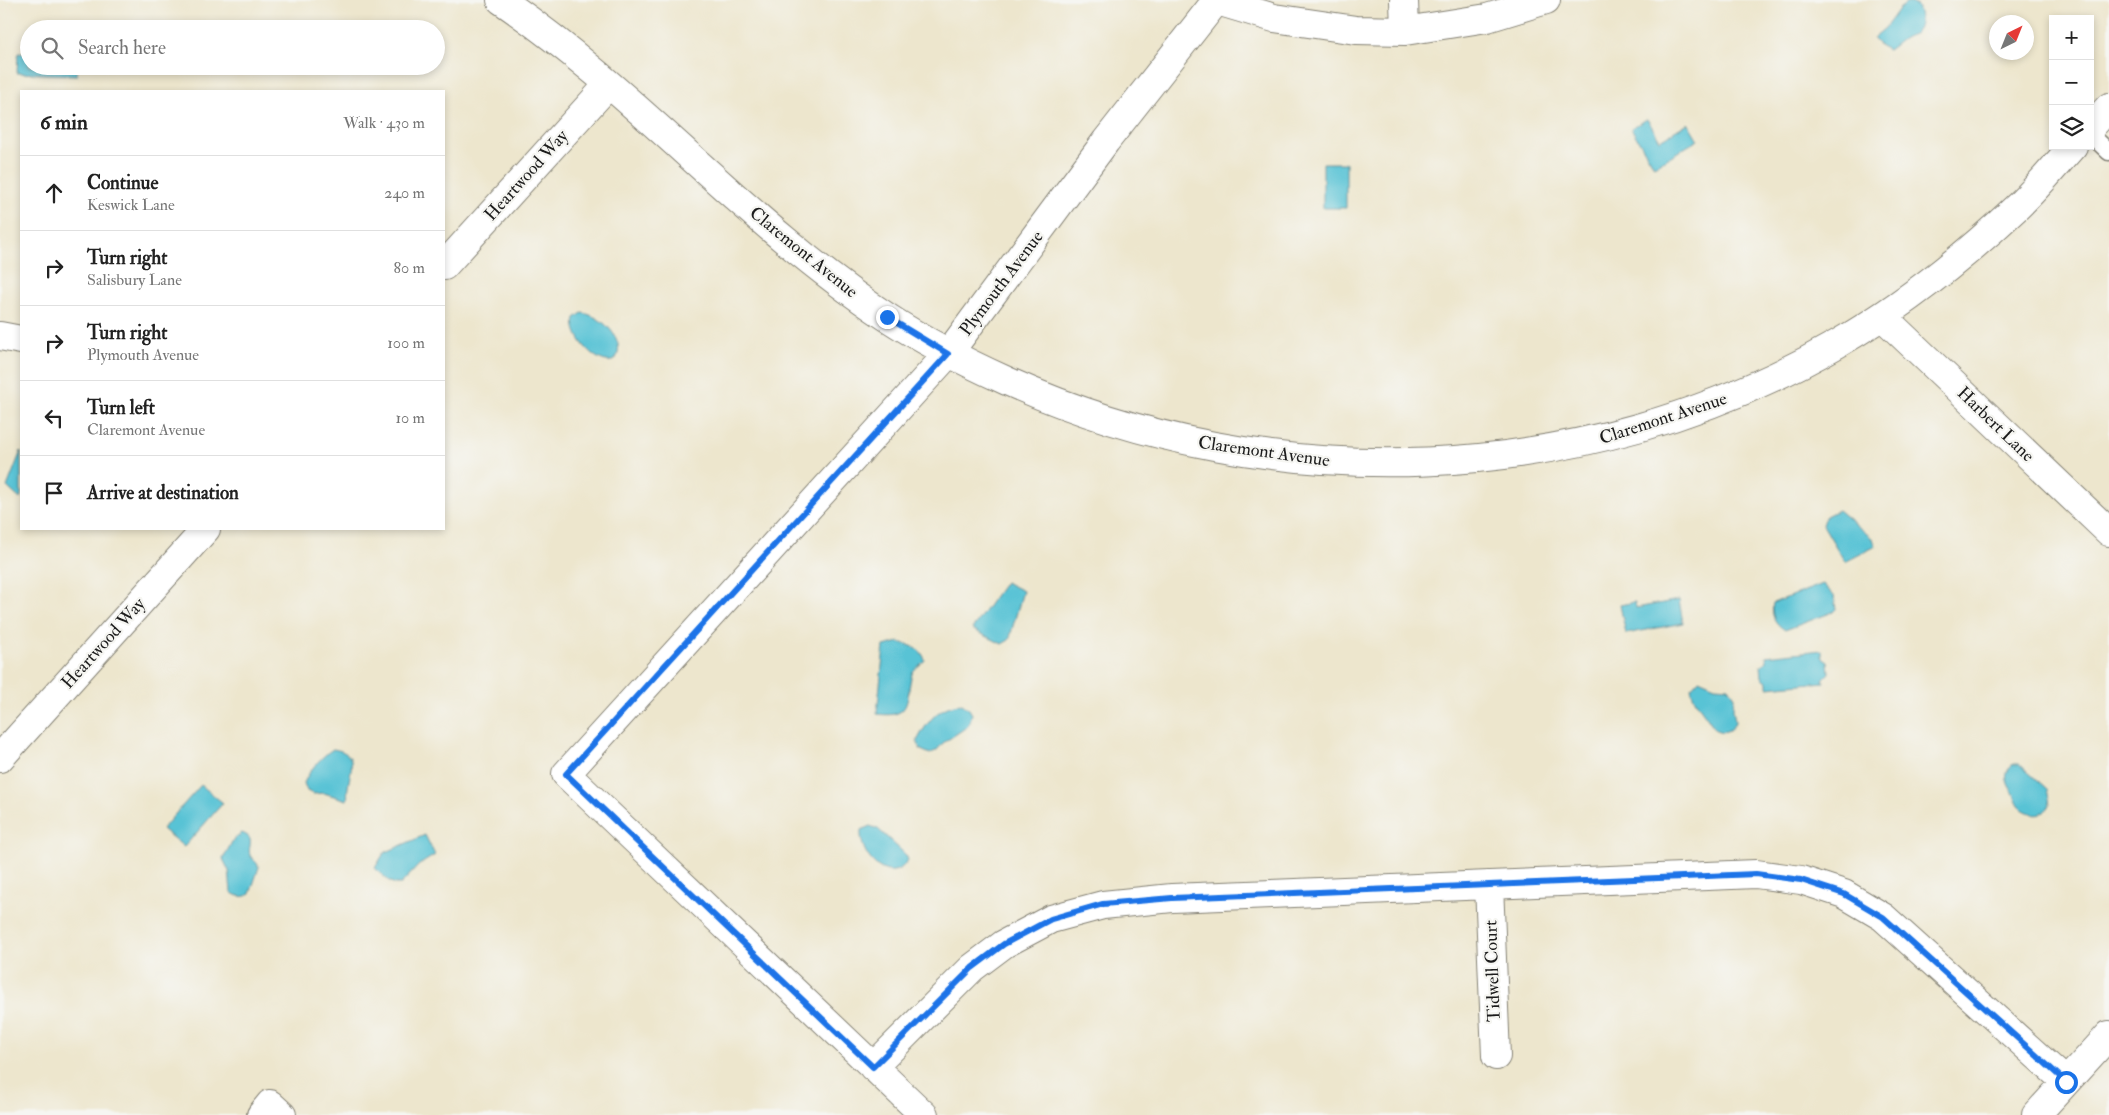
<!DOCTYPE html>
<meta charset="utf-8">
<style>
:root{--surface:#fff;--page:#f6f6f6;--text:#222;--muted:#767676;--line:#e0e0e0}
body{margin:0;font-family:"IM FELL Double Pica",serif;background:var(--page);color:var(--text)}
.controls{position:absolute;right:15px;top:15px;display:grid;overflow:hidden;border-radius:0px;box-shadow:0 2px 8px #0003}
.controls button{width:45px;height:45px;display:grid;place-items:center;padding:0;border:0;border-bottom:1px solid var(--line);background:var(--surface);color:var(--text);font:25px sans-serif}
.compass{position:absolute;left:1989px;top:15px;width:45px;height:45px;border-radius:50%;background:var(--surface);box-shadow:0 2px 8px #0003;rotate:43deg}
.stop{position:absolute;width:15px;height:15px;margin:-11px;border:4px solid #1a73e8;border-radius:50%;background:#fff}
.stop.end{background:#1a73e8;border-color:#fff;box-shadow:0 1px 5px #0008}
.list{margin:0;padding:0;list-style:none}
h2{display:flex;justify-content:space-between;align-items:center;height:65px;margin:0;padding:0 20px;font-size:21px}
h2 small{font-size:16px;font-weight:400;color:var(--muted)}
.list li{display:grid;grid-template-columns:32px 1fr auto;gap:15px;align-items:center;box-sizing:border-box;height:75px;padding:0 20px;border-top:1px solid var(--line)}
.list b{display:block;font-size:19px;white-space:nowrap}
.list p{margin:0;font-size:16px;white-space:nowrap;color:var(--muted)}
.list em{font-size:16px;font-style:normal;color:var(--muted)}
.icon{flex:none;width:28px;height:28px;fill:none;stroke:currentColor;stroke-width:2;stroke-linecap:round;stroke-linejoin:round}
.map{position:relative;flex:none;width:2109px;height:1115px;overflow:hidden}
.search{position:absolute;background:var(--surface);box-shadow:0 2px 8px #0003;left:20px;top:20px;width:425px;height:55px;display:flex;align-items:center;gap:12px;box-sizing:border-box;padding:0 18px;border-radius:28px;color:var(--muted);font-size:19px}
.panel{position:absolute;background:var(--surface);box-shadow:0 2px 8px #0003;left:20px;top:90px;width:425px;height:440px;border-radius:0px}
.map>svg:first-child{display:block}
.water{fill:#59c3d5;stroke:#3a7078}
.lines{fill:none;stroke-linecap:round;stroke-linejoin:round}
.lane-casing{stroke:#848174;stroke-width:19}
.street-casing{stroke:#848174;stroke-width:30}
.lane{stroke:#fff;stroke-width:16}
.street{stroke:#fff;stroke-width:28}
.route{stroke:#1a73e8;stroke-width:6}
.labels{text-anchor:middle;stroke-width:4.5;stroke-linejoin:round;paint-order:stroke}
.street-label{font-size:18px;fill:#1c1c1c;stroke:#f6f6f2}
</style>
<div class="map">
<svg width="2109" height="1115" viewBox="0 0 2109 1115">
<rect width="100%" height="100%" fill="#f6f6f2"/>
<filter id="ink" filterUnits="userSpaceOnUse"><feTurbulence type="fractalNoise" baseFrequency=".02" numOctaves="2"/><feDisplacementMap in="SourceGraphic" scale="10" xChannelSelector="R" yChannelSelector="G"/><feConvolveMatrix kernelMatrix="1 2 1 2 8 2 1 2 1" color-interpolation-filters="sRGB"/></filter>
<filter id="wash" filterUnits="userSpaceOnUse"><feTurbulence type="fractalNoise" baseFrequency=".0096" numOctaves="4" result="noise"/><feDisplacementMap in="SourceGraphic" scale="20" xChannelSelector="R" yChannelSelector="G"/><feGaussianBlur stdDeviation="1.12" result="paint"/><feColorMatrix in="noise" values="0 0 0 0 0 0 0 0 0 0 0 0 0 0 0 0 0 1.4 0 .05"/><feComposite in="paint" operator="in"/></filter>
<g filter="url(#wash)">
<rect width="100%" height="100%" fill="#ede6cd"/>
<!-- water -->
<path class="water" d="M 1907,3 L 1912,3 L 1917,6 C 1920,14 1923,27 1915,33 C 1912,35 1907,36 1904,38 C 1898,42 1894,46 1888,50 L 1879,45 L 1873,38 L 1885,28 L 1899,9 Z
M 18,53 L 29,54 L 29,66 L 78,66 L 77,75 L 17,73 Z
M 1647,119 L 1660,140 L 1688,123 L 1698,140 L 1654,166 L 1631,128 Z
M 1323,163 L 1346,163 L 1346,208 L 1323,208 Z
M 582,313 C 601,315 628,340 615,360 C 597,368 570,335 575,318 Z
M 21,451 L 21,497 L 20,499 L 7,487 Z
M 1838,510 L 1873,539 L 1876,546 L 1845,562 L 1823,525 L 1826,516 Z
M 1005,582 L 1023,591 L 1009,640 L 1002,644 L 972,629 Z
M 1823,584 L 1834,596 L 1836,609 L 1833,612 L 1785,630 C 1774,623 1771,615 1773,603 Z
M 1679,600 L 1683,623 L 1626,634 L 1620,605 L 1635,602 L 1636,608 Z
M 899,642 C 911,646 921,647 925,660 C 921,665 913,669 912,674 C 905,698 914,719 877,714 L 884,646 Z
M 1822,650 L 1822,657 L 1828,661 L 1829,673 L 1823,679 L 1824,682 L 1768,687 L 1768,682 L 1762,677 L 1761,665 L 1767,661 L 1766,656 Z
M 1699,679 L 1715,686 L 1729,687 C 1737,696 1733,698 1733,708 C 1733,712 1735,718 1735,722 C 1731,732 1723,734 1714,729 C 1708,715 1693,703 1691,688 Z
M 962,704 L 969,709 L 972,714 L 968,726 L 943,743 L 937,750 L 930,754 L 921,750 L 917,741 C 927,722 939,705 962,704 Z
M 333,749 C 360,753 350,770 348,787 C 347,791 348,796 347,800 L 324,793 L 313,794 L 307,791 L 304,783 C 310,769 321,757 333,749 Z
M 2013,764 L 2019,764 L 2047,789 L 2050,804 C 2046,818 2028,815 2020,807 C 2016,803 2016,797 2013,792 C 2006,783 2003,773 2013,764 Z
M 201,785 L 223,803 L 184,847 L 162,829 Z
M 870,826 L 878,829 L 906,855 L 908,860 C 891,888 859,858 861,830 Z
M 242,833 C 258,839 245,848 251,857 C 254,861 257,862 259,867 L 250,894 C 244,898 237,897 231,892 L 229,871 L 223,859 L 233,840 Z
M 425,835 L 435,855 L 419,865 L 401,884 L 395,884 L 389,881 L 375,868 L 384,853 Z"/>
</g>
<g filter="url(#ink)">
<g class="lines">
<!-- lane casing -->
<g class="lane-casing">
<path id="lane" d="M 2090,134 L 2109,152"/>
</g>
<!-- street casing -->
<g class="street-casing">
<path id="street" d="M 501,0 C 639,94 747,225 887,317 C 925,342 965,362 1007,381 C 1272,500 1585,489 1837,344 C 1903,306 1963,258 2018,206 C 2037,188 2055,166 2073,146
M 1214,0 L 1274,18 L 1356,30 L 1405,31 L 1487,18 L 1546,0
M 1404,0 L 1405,31
M 2090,128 L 2109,107
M 444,266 L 609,84
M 1882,316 L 2109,532
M 0,336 L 21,340
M 0,758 L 206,529
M 1489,885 L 1496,1056
M 873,1067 L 972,968 L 1004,944 L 1051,919 L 1103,905 L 1172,898 L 1756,874 L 1801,880 L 1844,894 L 1883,917 L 2066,1082
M 261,1115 L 270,1104 L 282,1115
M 924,1115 L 566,774 L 948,354 L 1106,141 L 1216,1
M 2036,1115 L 2109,1035"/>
</g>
<!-- lane -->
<use href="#lane" class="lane"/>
<!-- street -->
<use href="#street" class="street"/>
</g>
</g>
<g class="lines" filter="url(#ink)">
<!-- route -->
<path class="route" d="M 887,317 L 948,354 L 566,774 L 873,1067 L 972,968 L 1004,944 L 1051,919 L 1103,904 L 1172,898 L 1756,874 L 1801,880 L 1844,894 L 1883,917 L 2066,1082"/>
</g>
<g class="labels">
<!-- street labels -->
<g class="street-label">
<text transform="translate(526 175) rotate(-48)" y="6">Heartwood Way</text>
<text transform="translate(804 252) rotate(39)" y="6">Claremont Avenue</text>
<text transform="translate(1001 283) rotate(-53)" y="6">Plymouth Avenue</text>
<text transform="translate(1663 418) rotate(-18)" y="6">Claremont Avenue</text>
<text transform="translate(1996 424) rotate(44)" y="6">Harbert Lane</text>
<text transform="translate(1264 451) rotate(8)" y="6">Claremont Avenue</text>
<text transform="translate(103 643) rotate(-48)" y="6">Heartwood Way</text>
<text transform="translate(1492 971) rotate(-92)" y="6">Tidwell Court</text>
</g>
</g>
</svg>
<div class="controls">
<button>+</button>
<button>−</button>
<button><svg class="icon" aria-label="layers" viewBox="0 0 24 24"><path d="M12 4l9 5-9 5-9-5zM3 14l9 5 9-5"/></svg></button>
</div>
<svg class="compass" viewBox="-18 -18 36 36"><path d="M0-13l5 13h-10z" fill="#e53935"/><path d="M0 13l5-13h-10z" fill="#767676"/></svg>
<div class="stop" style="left:2066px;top:1082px"></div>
<div class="stop end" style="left:887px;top:317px"></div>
<div class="search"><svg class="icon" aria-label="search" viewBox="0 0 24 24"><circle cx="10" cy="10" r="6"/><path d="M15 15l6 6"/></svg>Search here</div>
<section class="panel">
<h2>6 min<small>Walk · 430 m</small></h2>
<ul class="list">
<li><svg class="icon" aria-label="ahead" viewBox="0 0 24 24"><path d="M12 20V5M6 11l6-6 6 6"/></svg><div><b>Continue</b><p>Keswick Lane</p></div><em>240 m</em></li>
<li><svg class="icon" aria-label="right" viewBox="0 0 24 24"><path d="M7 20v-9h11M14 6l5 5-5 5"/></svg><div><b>Turn right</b><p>Salisbury Lane</p></div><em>80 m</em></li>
<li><svg class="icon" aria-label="right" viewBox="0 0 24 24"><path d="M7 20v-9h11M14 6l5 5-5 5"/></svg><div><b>Turn right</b><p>Plymouth Avenue</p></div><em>100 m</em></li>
<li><svg class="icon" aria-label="left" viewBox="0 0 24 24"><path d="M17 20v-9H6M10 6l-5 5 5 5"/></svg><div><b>Turn left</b><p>Claremont Avenue</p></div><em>10 m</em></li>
<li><svg class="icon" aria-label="arrive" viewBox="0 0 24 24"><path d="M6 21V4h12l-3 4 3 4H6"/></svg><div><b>Arrive at destination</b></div></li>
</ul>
</section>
</div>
